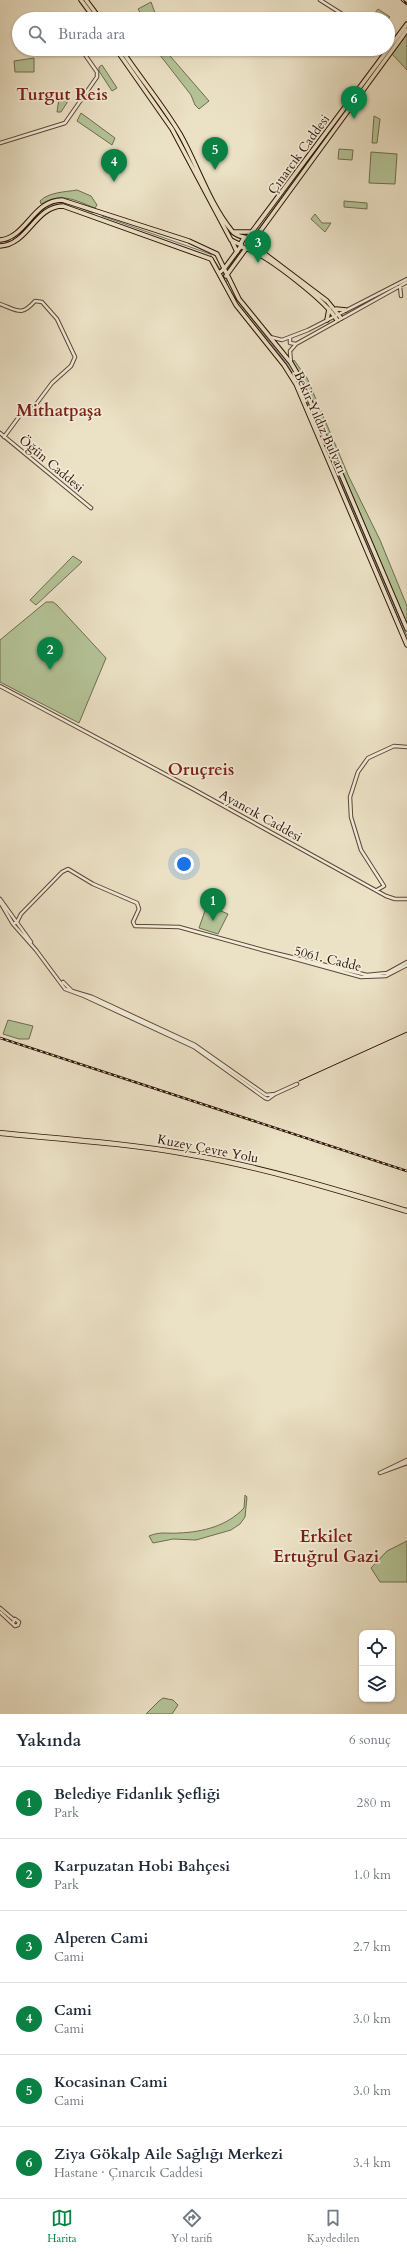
<!DOCTYPE html>
<html lang="tr">
<meta charset="utf-8">
<style>
:root{--surface:#fff;--page:#f2f2f3;--text:#1f2937;--muted:#747a83;--line:#e0e1e3;--accent:#0b8043}
body{margin:0;font-family:Cardo,serif;background:var(--page);color:var(--text)}
.controls{position:absolute;right:12px;bottom:12px;display:grid;overflow:hidden;border-radius:8px;box-shadow:0 1px 3px #0004}
.controls button{width:36px;height:36px;display:grid;place-items:center;padding:0;border:0;border-bottom:1px solid var(--line);background:var(--surface);color:var(--text);font:20px sans-serif}
.you{position:absolute;left:184px;top:864px;width:14px;height:14px;margin:-10px;border:3px solid #fff;border-radius:50%;background:#1a73e8;box-shadow:0 0 0 6px #1a73e833}
.badge{display:grid;place-items:center;width:26px;height:26px;border-radius:50%;background:var(--accent);color:#fff;font-size:13px;font-weight:700}
.pin{position:absolute;translate:-50% -33px;filter:drop-shadow(0 1px 2px #0008)}
.pin::after{content:'';position:absolute;top:21px;width:14px;height:12px;background:inherit;clip-path:polygon(0 0,100% 0,50% 100%)}
.list{margin:0;padding:0;list-style:none}
h2{display:flex;justify-content:space-between;align-items:center;height:52px;margin:0;padding:0 16px;font-size:17px}
h2 small{font-size:13px;font-weight:400;color:var(--muted)}
.list li{display:grid;grid-template-columns:26px 1fr auto;gap:12px;align-items:center;box-sizing:border-box;height:72px;padding:0 16px;border-top:1px solid var(--line)}
.list b{display:block;font-size:15px;white-space:nowrap}
.list p{margin:0;font-size:13px;white-space:nowrap;color:var(--muted)}
.list em{font-size:13px;font-style:normal;color:var(--muted)}
.icon{flex:none;width:22px;height:22px;fill:none;stroke:currentColor;stroke-width:2;stroke-linecap:round;stroke-linejoin:round}
.map{position:relative;flex:none;width:407px;height:1714px;overflow:hidden}
.search{position:absolute;background:var(--surface);box-shadow:0 1px 3px #0004;left:12px;right:12px;top:12px;height:44px;display:flex;align-items:center;gap:10px;box-sizing:border-box;padding:0 14px;border-radius:22px;color:var(--muted);font-size:15px}
.sheet{height:484px;background:var(--surface)}
nav{display:flex;justify-content:space-around;align-items:center;box-sizing:border-box;height:56px;border-top:1px solid var(--line);background:var(--surface);font-size:11px;color:var(--muted)}
nav a{display:grid;justify-items:center;gap:2px}
nav .on{color:var(--accent)}
.map>svg:first-child{display:block}
.green{fill:#b4c397;stroke:#706c50}
.lines{fill:none;stroke-linecap:round;stroke-linejoin:round}
.stream{stroke:#6e7973;stroke-width:1}
.minor-casing{stroke:#5c4737;stroke-width:4.5}
.major-casing{stroke:#2d1408;stroke-width:5.5}
.highway-casing{stroke:#2d1408;stroke-width:6}
.minor{stroke:#f2ecd9;stroke-width:2.5}
.major{stroke:#ebe1c5;stroke-width:3.5}
.highway{stroke:#ebe1c5;stroke-width:4.5}
.tram{stroke:#2d1408;stroke-width:1}
.rail-casing{stroke:#2d1408;stroke-width:2.5}
.rail{stroke:#f2ecd9;stroke-width:1;stroke-dasharray:3;stroke-linecap:butt}
.labels{text-anchor:middle;stroke-width:3.5;stroke-linejoin:round;paint-order:stroke}
.street-label{font-size:13px;fill:#2d1408;stroke:#f2ecd9}
.district-label{font-size:17px;font-weight:bold;fill:#7a1f14;stroke:#f2ecd9}
</style>
<div class="map">
<svg width="407" height="1714" viewBox="0 0 407 1714">
<rect width="100%" height="100%" fill="#ebe1c5"/>
<filter id="stains"><feTurbulence type="fractalNoise" baseFrequency=".005" numOctaves="4"/><feColorMatrix values="0 0 0 0 .2 0 0 0 0 .09 0 0 0 0 .02 0 0 0 .5 -.17"/></filter>
<radialGradient id="worn" r=".72"><stop offset=".6" stop-color="#630" stop-opacity="0"/><stop offset="1" stop-color="#630" stop-opacity=".3"/></radialGradient>
<!-- green -->
<path class="green" d="M 151,2 L 155,13 L 143,17 L 138,9 Z
M 378,9 L 390,17 L 388,19 L 371,19 Z
M 407,34 L 407,70 L 392,54 Z
M 146,49 L 164,49 L 209,101 L 199,109 L 195,105 L 191,95 L 156,50 L 150,54 Z
M 34,58 L 34,72 L 15,72 L 14,61 Z
M 102,65 L 117,88 L 112,91 L 99,71 L 99,67 Z
M 60,92 L 70,98 L 61,112 L 57,112 Z
M 81,113 L 115,138 L 112,145 L 77,121 Z
M 374,116 L 380,119 L 377,143 L 372,143 Z
M 339,149 L 353,150 L 352,160 L 338,159 Z
M 371,152 L 397,154 L 395,184 L 369,183 Z
M 77,190 L 91,196 L 97,205 L 95,208 C 74,200 62,192 41,204 L 40,201 C 49,192 65,192 77,190 Z
M 344,201 L 367,203 L 367,209 L 344,207 Z
M 315,214 L 322,223 L 331,223 L 325,232 L 311,219 Z
M 294,360 L 307,378 L 349,477 L 380,540 L 407,606 L 407,624 L 304,381 L 293,362 Z
M 73,556 L 82,562 L 36,605 L 30,600 Z
M 46,602 L 53,602 L 57,605 L 106,658 L 79,723 L 0,682 L 0,640 Z
M 207,905 L 228,914 L 218,934 L 199,928 Z
M 8,1020 L 33,1026 L 29,1039 L 19,1039 L 3,1034 Z
M 245,1495 L 247,1497 L 245,1517 L 240,1524 L 231,1530 L 196,1540 L 173,1539 L 153,1543 L 149,1536 C 161,1531 168,1534 179,1533 C 203,1532 227,1526 244,1508 Z
M 407,1541 L 407,1582 L 380,1582 L 371,1568 L 387,1551 Z
M 163,1698 L 173,1700 L 178,1705 L 172,1714 L 146,1714 L 159,1701 Z"/>
<g class="lines">
<!-- stream -->
<path class="stream" d="M 352,101 L 407,27
M 80,208 L 93,213
M 102,216 L 210,254 L 220,269
M 252,238 L 348,106
M 13,239 C 29,226 42,200 66,203
M 0,242 L 9,241
M 245,246 L 250,240
M 228,269 L 238,254
M 223,273 L 224,276
M 226,280 L 227,285
M 233,295 L 287,364 L 299,384 L 407,636"/>
<!-- minor casing -->
<g class="minor-casing">
<path id="minor" d="M 320,0 L 350,19
M 0,143 L 65,123 L 97,77 L 97,72 L 81,49
M 400,286 L 401,296
M 0,304 C 17,310 21,317 35,301 L 42,302 L 57,319 L 75,357 L 71,366 L 52,383 L 28,415 L 21,414 L 4,437
M 270,337 L 282,340 L 308,330 L 407,279
M 290,338 L 290,343 L 296,344
M 291,363 L 290,351 L 296,344 L 407,282
M 0,433 L 91,508
M 0,686 L 193,789 L 386,896 L 395,899 L 407,899
M 377,890 L 384,886 L 361,850 L 351,817 L 350,797 L 358,772 L 368,758 L 394,746 L 407,747
M 0,899 L 31,942
M 0,902 L 13,924 L 36,950 L 65,989 L 84,996 L 194,1047 L 265,1098 L 268,1099 L 275,1094
M 13,924 L 17,922 L 21,914 L 62,872 L 68,869 L 93,884 L 137,903 L 139,909 L 133,922 L 135,926 L 179,927 L 361,977 L 386,976 L 407,965
M 262,950 L 367,975 L 387,973 L 407,962
M 63,982 L 72,991 L 92,997 L 195,1045 L 266,1095 L 275,1094 L 297,1084
M 380,1473 L 407,1460
M 380,1473 L 407,1463
M 0,1608 L 14,1620
M 0,1612 L 15,1626 L 18,1625 L 19,1622 L 15,1619 L 13,1623"/>
</g>
<!-- major casing -->
<g class="major-casing">
<path id="major" d="M 81,0 L 95,19
M 86,0 L 100,19
M 116,49 L 172,129 L 231,240 L 241,245
M 121,49 C 140,78 163,105 180,134 C 198,166 209,203 232,231 C 238,239 247,235 253,241 L 253,247 L 250,250 L 242,247 L 241,243 L 244,238
M 234,232 L 251,232
M 248,237 L 407,24
M 0,240 C 26,238 33,200 62,200 L 189,241 L 217,254 L 239,299 L 291,363 L 301,380 L 407,629
M 232,241 L 237,252
M 253,241 L 407,30
M 253,245 L 327,301 L 341,318
M 0,246 C 28,245 35,206 63,206 L 211,259 L 236,305 L 284,365 L 296,384 L 407,645
M 250,250 C 270,258 326,301 337,320
M 219,273 L 224,269 L 241,246
M 226,276 L 245,250
M 336,309 L 346,310
M 327,320 L 329,309"/>
</g>
<!-- highway casing -->
<g class="highway-casing">
<path id="highway" d="M 0,1133 C 62,1139 125,1143 187,1154 C 262,1167 334,1189 407,1211"/>
</g>
<!-- minor -->
<use href="#minor" class="minor"/>
<!-- major -->
<use href="#major" class="major"/>
<!-- highway -->
<use href="#highway" class="highway"/>
<!-- tram -->
<path class="tram" d="M 299,1081 L 407,1032"/>
<!-- rail casing -->
<g class="rail-casing">
<path id="rail" d="M 402,0 L 407,4
M 0,1038 L 407,1171"/>
</g>
<!-- rail -->
<use href="#rail" class="rail"/>
</g>
<g class="labels">
<!-- street labels -->
<g class="street-label">
<text transform="translate(298 154) rotate(-54)" y="5">Çınarcık Caddesi</text>
<text transform="translate(321 422) rotate(66)" y="5">Bekir Yıldız Bulvarı</text>
<text transform="translate(52 463) rotate(40)" y="5">Öğün Caddesi</text>
<text transform="translate(261 815) rotate(29)" y="5">Ayancık Caddesi</text>
<text transform="translate(328 958) rotate(14)" y="5">5061. Cadde</text>
<text transform="translate(208 1148) rotate(11)" y="5">Kuzey Çevre Yolu</text>
</g>
<!-- district labels -->
<g class="district-label">
<text x="62" y="100">Turgut Reis</text>
<text x="59" y="416">Mithatpaşa</text>
<text x="201" y="775">Oruçreis</text>
<text x="326" y="1542">Erkilet<tspan x="326" dy="20">Ertuğrul Gazi</tspan></text>
</g>
</g>
<rect width="100%" height="100%" filter="url(#stains)"/>
<rect width="100%" height="100%" fill="url(#worn)"/>
</svg>
<div class="controls">
<button><svg class="icon" aria-label="locate" viewBox="0 0 24 24"><circle cx="12" cy="12" r="6"/><path d="M12 2v4M12 18v4M2 12h4M18 12h4"/></svg></button>
<button><svg class="icon" aria-label="layers" viewBox="0 0 24 24"><path d="M12 4l9 5-9 5-9-5zM3 14l9 5 9-5"/></svg></button>
</div>
<div class="you"></div>
<div class="pin badge" style="left:213px;top:921px">1</div>
<div class="pin badge" style="left:50px;top:670px">2</div>
<div class="pin badge" style="left:258px;top:263px">3</div>
<div class="pin badge" style="left:114px;top:182px">4</div>
<div class="pin badge" style="left:215px;top:170px">5</div>
<div class="pin badge" style="left:354px;top:119px">6</div>
<div class="search"><svg class="icon" aria-label="search" viewBox="0 0 24 24"><circle cx="10" cy="10" r="6"/><path d="M15 15l6 6"/></svg>Burada ara</div>
</div>
<section class="sheet">
<h2>Yakında<small>6 sonuç</small></h2>
<ul class="list">
<li><span class="badge">1</span><div><b>Belediye Fidanlık Şefliği</b><p>Park</p></div><em>280 m</em></li>
<li><span class="badge">2</span><div><b>Karpuzatan Hobi Bahçesi</b><p>Park</p></div><em>1.0 km</em></li>
<li><span class="badge">3</span><div><b>Alperen Cami</b><p>Cami</p></div><em>2.7 km</em></li>
<li><span class="badge">4</span><div><b>Cami</b><p>Cami</p></div><em>3.0 km</em></li>
<li><span class="badge">5</span><div><b>Kocasinan Cami</b><p>Cami</p></div><em>3.0 km</em></li>
<li><span class="badge">6</span><div><b>Ziya Gökalp Aile Sağlığı Merkezi</b><p>Hastane · Çınarcık Caddesi</p></div><em>3.4 km</em></li>
</ul>
</section>
<nav>
<a class="on"><svg class="icon" aria-label="map" viewBox="0 0 24 24"><path d="M3 6l6-2 6 2 6-2v14l-6 2-6-2-6 2zM9 4v14M15 6v14"/></svg>Harita</a>
<a><svg class="icon" aria-label="directions" viewBox="0 0 24 24"><path d="M12 3l9 9-9 9-9-9zM9 14v-3h6M13 9l2 2-2 2"/></svg>Yol tarifi</a>
<a><svg class="icon" aria-label="saved" viewBox="0 0 24 24"><path d="M7 4h10v16l-5-4-5 4z"/></svg>Kaydedilen</a>
</nav>
